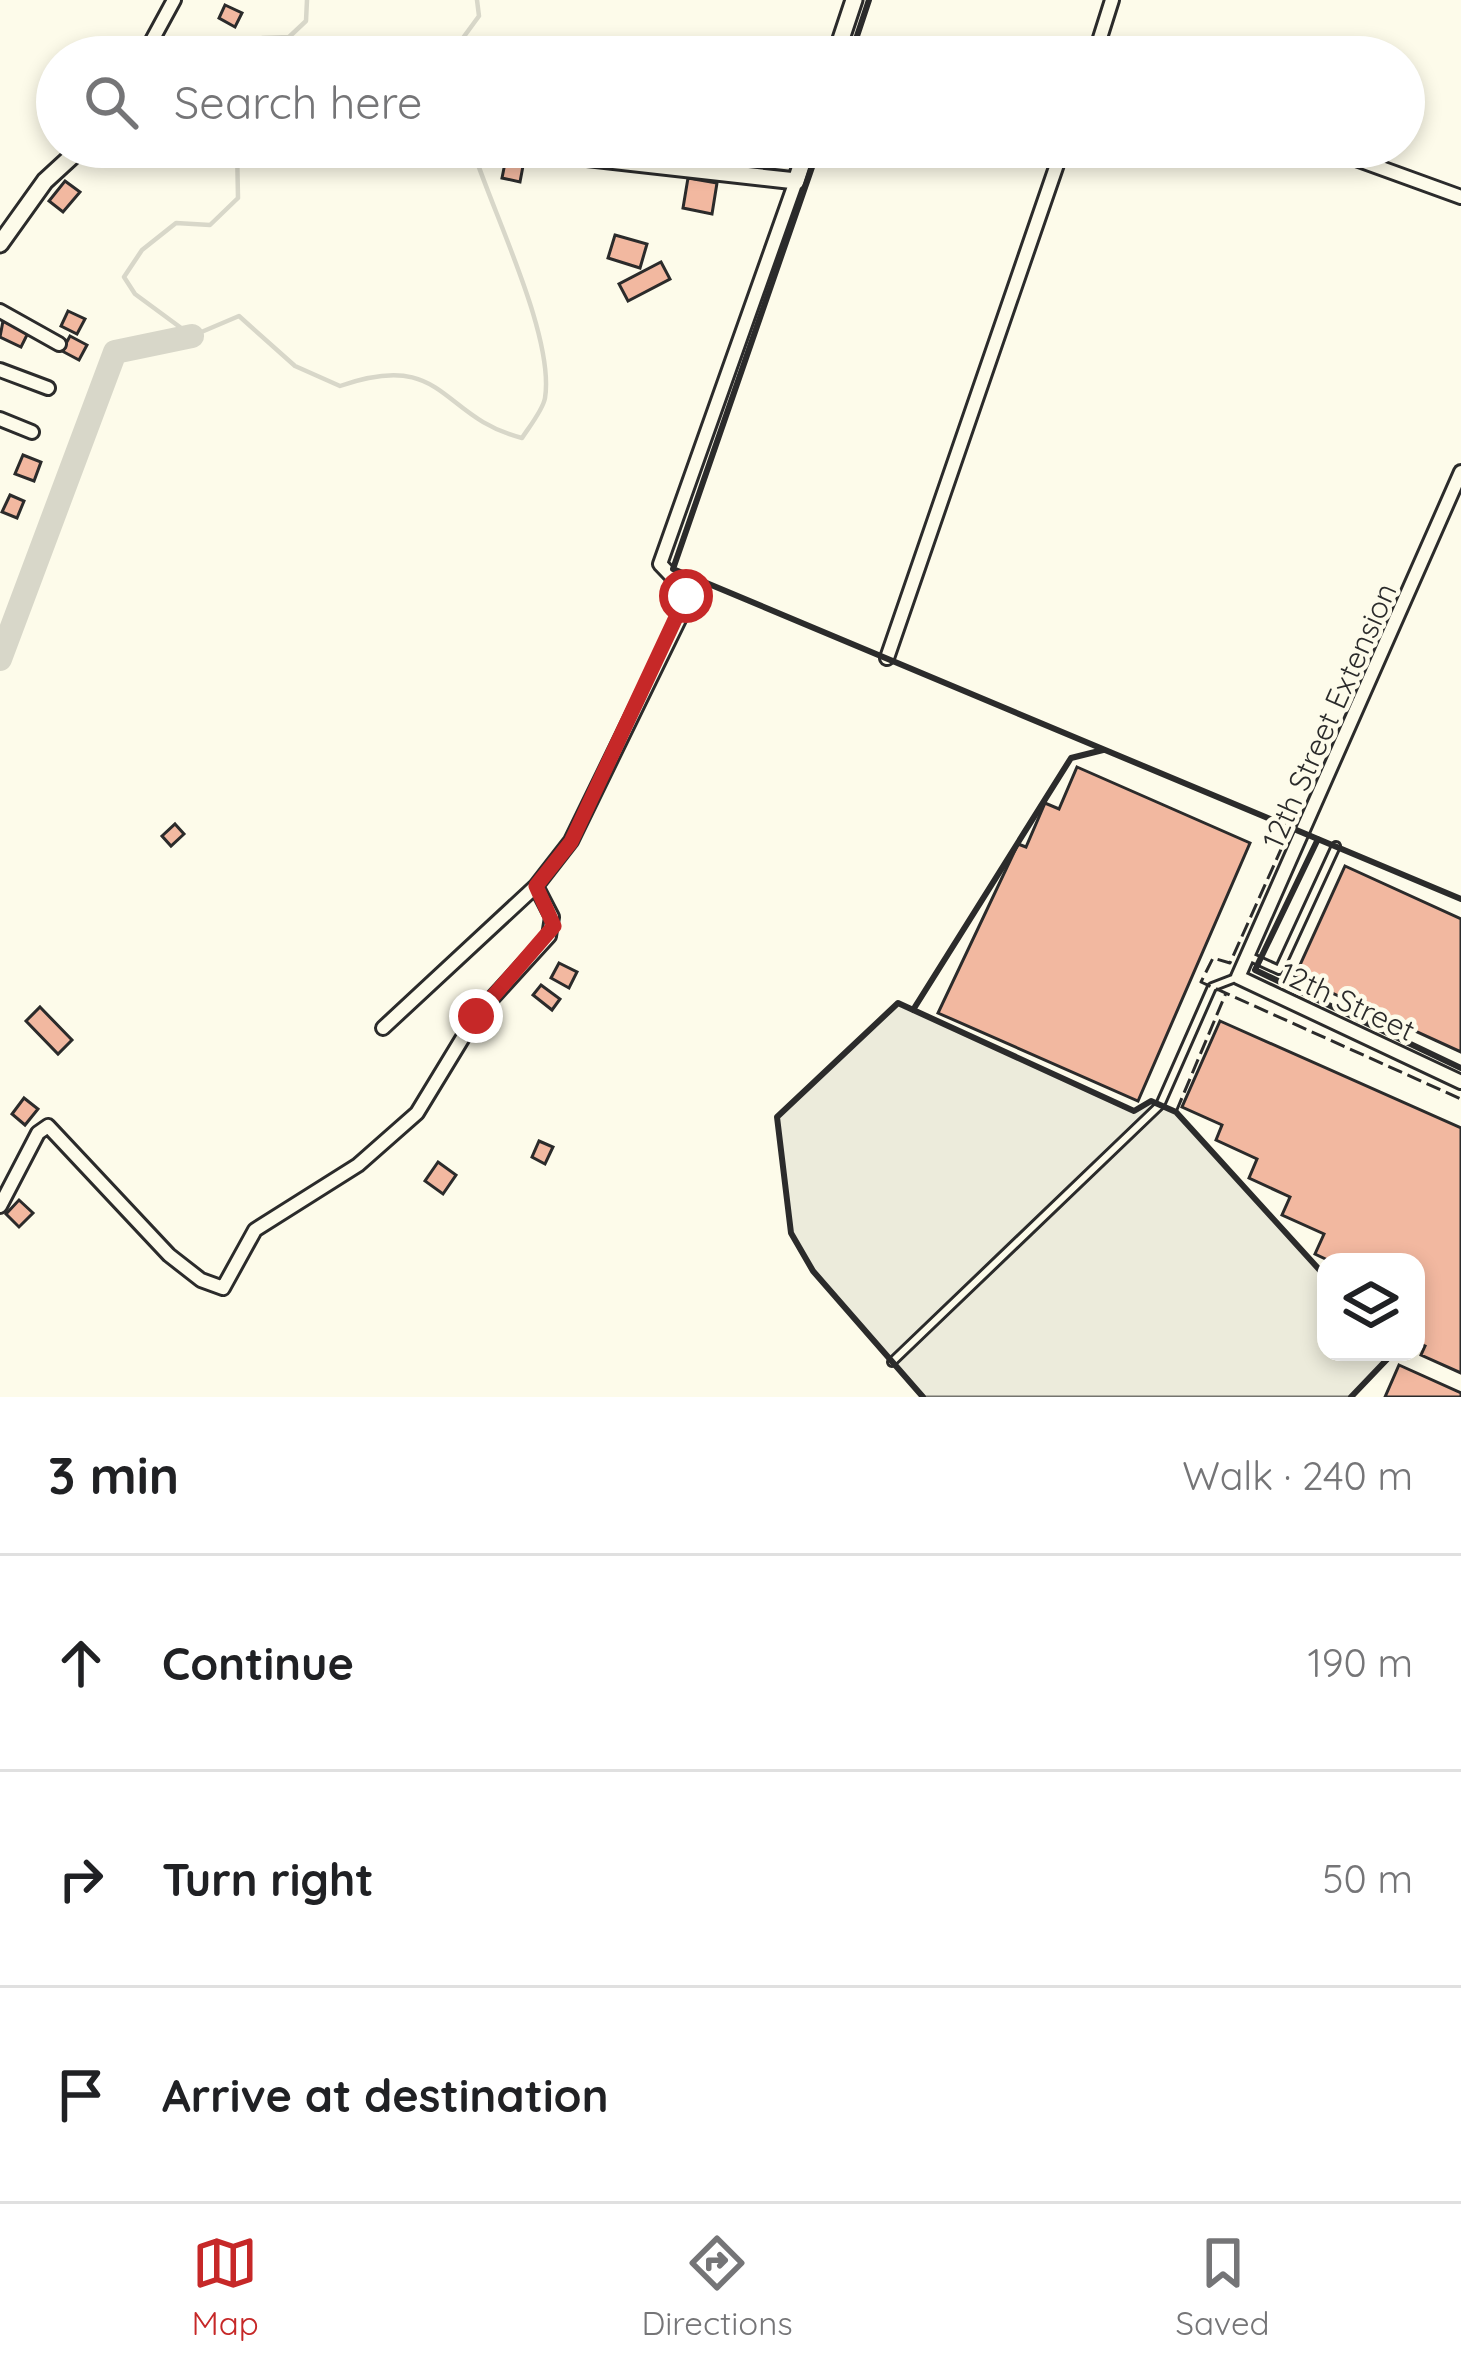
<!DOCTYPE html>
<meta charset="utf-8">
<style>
:root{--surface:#fff;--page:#f2f2f2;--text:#202124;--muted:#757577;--line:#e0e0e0;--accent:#c62828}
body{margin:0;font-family:Quicksand,sans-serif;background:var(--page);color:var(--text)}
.controls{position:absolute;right:36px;bottom:36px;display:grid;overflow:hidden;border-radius:24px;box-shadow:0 6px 18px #0003}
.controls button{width:108px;height:108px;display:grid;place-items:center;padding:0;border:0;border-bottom:3px solid var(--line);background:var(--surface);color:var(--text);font:60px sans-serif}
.stop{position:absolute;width:36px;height:36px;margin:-27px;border:9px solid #c62828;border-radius:50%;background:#fff}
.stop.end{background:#c62828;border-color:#fff;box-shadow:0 3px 12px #0008}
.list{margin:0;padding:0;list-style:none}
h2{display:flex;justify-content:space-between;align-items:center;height:156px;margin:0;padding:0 48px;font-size:51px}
h2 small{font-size:39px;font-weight:400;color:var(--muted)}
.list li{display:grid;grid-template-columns:78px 1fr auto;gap:36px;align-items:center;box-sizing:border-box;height:216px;padding:0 48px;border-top:3px solid var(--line)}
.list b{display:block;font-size:45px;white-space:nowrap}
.list em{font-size:39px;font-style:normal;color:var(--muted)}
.icon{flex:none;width:66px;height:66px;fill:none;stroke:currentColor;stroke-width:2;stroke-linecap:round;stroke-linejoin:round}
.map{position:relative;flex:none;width:1461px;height:1397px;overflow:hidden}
.search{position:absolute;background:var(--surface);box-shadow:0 6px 18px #0003;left:36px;right:36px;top:36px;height:132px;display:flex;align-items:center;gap:30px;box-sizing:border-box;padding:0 42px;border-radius:66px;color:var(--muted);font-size:45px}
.sheet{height:804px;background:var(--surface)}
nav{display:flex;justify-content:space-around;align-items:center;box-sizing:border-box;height:168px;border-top:3px solid var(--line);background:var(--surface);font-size:33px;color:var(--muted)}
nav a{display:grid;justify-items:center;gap:6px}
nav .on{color:var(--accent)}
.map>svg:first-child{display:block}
.green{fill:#ecebdb;stroke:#74746e;stroke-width:3}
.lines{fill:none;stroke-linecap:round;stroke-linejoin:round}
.stream{stroke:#d8d7c9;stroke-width:4.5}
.river{stroke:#d8d7c9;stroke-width:24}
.building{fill:#f2b8a0;stroke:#2b2b2b;stroke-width:3}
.service-casing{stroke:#2b2b2b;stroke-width:12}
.minor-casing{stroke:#2b2b2b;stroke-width:18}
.tertiary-casing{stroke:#2b2b2b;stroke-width:21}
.service{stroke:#fdfbea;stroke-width:6}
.minor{stroke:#fdfbea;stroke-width:12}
.tertiary{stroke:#fdfbea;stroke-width:15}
.fence{stroke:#2b2b2b;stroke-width:3;stroke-dasharray:15 6;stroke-linecap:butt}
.wall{stroke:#2b2b2b;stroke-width:6}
.route{stroke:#c62828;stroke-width:15}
.labels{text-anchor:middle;stroke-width:9;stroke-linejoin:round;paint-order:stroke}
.street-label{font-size:30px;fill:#2b2b2b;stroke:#fdfbea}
</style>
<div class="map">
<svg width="1461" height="1397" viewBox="0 0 1461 1397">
<rect width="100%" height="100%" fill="#fdfbea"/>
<!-- green -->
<path class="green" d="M 898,1003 L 1134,1111 L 1151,1101 L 1176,1112 L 1326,1277 L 1326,1352 L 1395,1353 L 1351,1397 L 923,1397 L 813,1271 L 791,1233 L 777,1117 Z"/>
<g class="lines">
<!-- stream -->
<path class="stream" d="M 236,57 L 262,38 L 289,37 L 306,21 L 307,0
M 449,57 L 479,16 L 477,0
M 237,147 L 238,198 L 210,225 L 176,223 L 142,250 L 124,277 L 135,294 L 192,336 L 239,316 L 295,366 L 340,386 C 446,349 439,417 522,438 C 529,427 543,410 545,398 C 555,336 491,209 472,147"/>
<!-- river -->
<path class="river" d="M 0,659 L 115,352 L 192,336"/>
</g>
<!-- building -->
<path class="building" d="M 225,5 L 242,13 L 235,27 L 219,18 Z
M 505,163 L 523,166 L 520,182 L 502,178 Z
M 688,178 L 717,183 L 712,214 L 683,208 Z
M 65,181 L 80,192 L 63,212 L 49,201 Z
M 615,235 L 647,244 L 640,268 L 608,258 Z
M 661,262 L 670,279 L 628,301 L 619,284 Z
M 68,311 L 85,319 L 77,334 L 61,326 Z
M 3,321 L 28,333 L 21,347 L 0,337 Z
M 70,336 L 87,345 L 79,360 L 62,351 Z
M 23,455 L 41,462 L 34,481 L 15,474 Z
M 10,495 L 24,501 L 17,518 L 2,512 Z
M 1077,767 L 1250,843 L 1138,1101 L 938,1013 L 1018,844 L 1026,847 L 1045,803 L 1059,809 Z
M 175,824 L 184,834 L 171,846 L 162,836 Z
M 1345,866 L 1461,919 L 1461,1052 L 1295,976 Z
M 559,963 L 577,972 L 569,988 L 551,978 Z
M 541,985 L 560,999 L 552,1010 L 533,995 Z
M 40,1007 L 72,1040 L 58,1054 L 26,1021 Z
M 1220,1021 L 1461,1128 L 1461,1373 L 1421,1355 L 1425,1346 L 1416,1342 L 1416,1262 L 1332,1262 L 1315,1254 L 1324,1234 L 1282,1215 L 1290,1197 L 1249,1178 L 1257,1159 L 1216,1140 L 1222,1125 L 1182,1107 Z
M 24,1098 L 38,1109 L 25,1125 L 12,1114 Z
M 539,1141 L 553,1147 L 545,1164 L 532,1157 Z
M 438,1162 L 456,1175 L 443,1194 L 425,1181 Z
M 19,1200 L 33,1213 L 19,1227 L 6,1214 Z
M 1399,1365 L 1461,1393 L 1461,1397 L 1385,1397 Z"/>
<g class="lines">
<!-- service casing -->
<g class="service-casing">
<path id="service" d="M 1248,956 L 1279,970 L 1336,846
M 892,1362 L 1160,1105 L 1212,987 L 1238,977"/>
</g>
<!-- minor casing -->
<g class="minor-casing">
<path id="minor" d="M 143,57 L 174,0
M 1094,57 L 1112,0
M 1323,147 L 1461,197
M 0,311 L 59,344
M 0,370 L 48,388
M 0,419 L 32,432
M 1461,472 L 1238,977 L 1461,1082
M 887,658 L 1063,147
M 383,1028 L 536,886 L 571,841 L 685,607 L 680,585 L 660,564 L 796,181
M 0,1206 L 38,1133 L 48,1126 L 169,1255 L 201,1280 L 223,1288 L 255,1230 L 358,1165 L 417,1113 L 476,1016 L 549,936 L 552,917 L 536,886"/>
</g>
<!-- tertiary casing -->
<g class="tertiary-casing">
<path id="tertiary" d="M 835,57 L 854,0
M 493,147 L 796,181 L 807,147
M 0,244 L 45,181 L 82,147"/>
</g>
<!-- service -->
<use href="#service" class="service"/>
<!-- minor -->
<use href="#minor" class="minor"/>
<!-- tertiary -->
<use href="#tertiary" class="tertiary"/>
<!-- fence -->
<path class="fence" d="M 1291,827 L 1230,963 L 1213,958 L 1201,982 L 1461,1099
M 1176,1112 L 1226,993"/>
<!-- wall -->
<path class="wall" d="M 850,57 L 869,0
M 819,147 L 673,569 L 1461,899
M 1318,839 L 1255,970 L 1461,1068
M 913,1010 L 1071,758 L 1103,750
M 923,1397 L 813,1271 L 791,1233 L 777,1117 L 898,1003 L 1134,1111 L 1151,1101 L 1176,1112 L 1326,1277
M 1351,1397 L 1394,1352"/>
</g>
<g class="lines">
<!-- route -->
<path class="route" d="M 476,1016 L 554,926 L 536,886 L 571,842 L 686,596"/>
</g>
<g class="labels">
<!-- street labels -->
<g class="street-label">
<text transform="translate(1330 716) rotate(-66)" y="10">12th Street Extension</text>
<text transform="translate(1347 1002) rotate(25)" y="10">12th Street</text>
</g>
</g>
</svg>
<div class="controls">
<button><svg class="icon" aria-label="layers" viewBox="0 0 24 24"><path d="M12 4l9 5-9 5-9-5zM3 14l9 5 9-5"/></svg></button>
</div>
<div class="stop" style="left:686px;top:596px"></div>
<div class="stop end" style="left:476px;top:1016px"></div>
<div class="search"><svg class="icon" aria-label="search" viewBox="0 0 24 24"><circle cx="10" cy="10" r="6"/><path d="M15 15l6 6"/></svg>Search here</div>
</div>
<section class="sheet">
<h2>3 min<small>Walk · 240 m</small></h2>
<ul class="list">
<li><svg class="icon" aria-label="ahead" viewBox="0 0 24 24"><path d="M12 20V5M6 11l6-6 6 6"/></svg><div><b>Continue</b></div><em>190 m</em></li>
<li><svg class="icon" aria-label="right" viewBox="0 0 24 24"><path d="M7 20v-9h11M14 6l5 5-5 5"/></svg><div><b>Turn right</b></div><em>50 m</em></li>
<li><svg class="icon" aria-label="arrive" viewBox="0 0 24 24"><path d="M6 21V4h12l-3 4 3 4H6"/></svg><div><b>Arrive at destination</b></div></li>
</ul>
</section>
<nav>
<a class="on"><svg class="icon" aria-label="map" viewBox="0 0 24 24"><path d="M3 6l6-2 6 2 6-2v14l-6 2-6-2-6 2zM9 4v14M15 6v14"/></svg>Map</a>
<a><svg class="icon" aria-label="directions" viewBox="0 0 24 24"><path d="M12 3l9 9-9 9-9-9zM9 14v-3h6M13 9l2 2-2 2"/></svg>Directions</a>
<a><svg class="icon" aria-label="saved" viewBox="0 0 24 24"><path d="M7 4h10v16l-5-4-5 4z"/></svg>Saved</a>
</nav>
